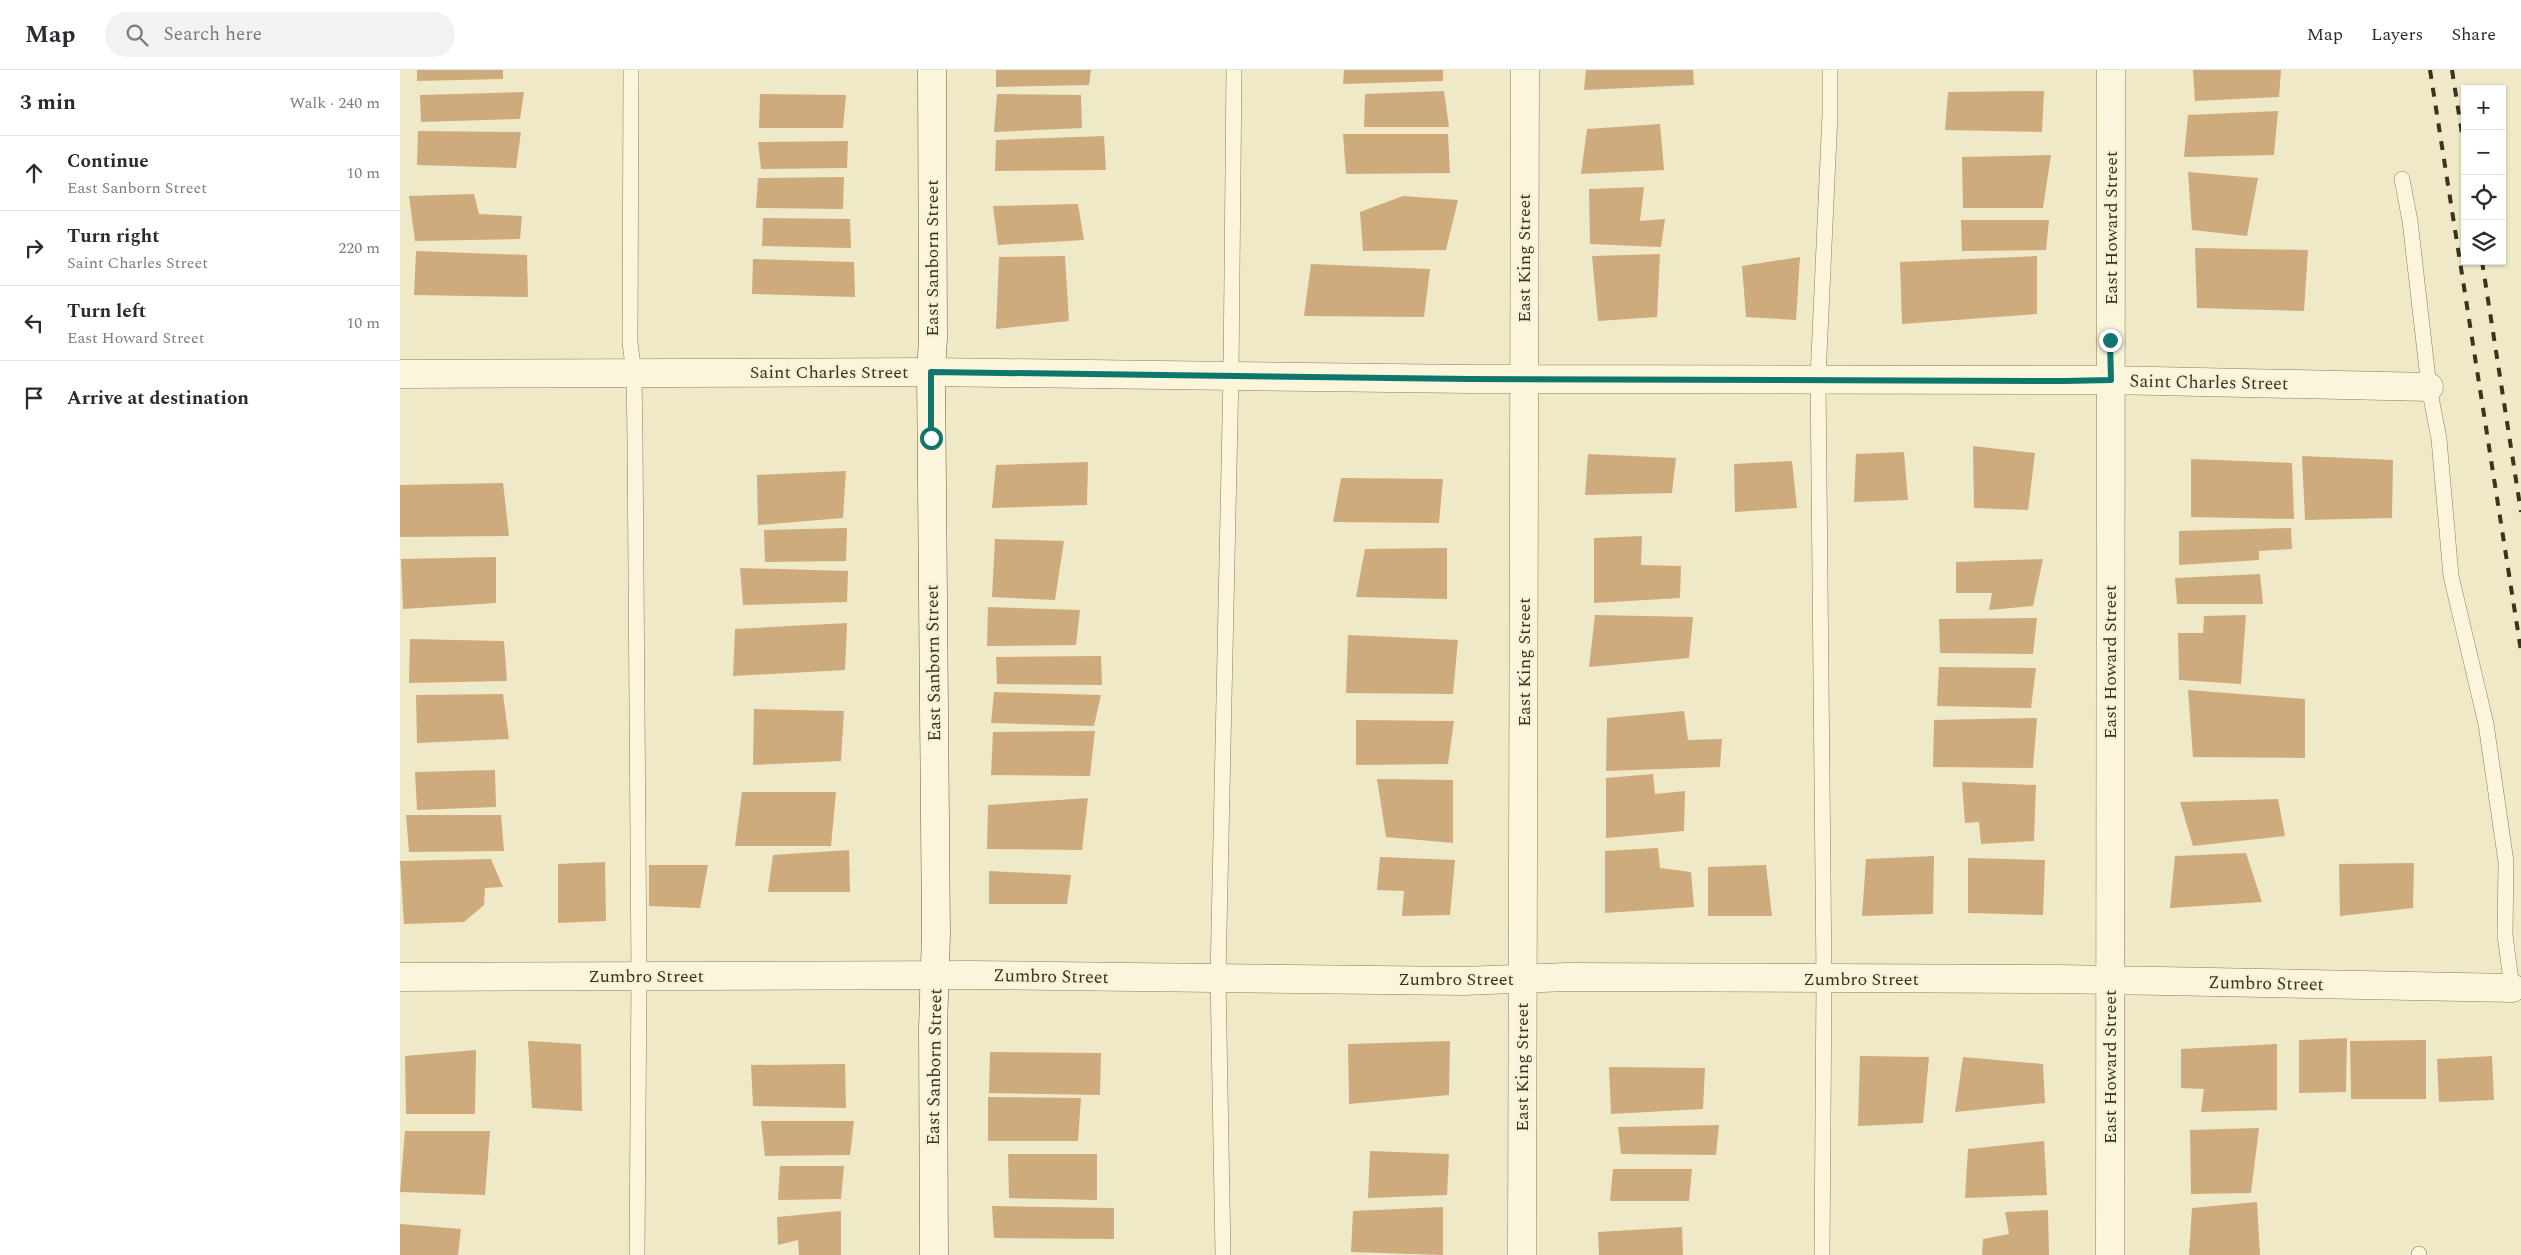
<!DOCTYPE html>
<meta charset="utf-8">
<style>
:root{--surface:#fff;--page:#f2f2f3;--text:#2b2b33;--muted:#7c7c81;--line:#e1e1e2}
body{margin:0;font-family:Spectral,serif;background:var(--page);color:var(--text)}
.controls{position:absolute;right:15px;top:15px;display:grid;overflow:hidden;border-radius:0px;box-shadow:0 1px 4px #0004}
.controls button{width:45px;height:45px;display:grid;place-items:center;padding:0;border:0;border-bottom:1px solid var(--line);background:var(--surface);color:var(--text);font:25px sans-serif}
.stop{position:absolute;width:15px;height:15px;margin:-11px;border:4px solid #0f766e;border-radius:50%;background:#fff}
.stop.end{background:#0f766e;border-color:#fff;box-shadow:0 1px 5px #0008}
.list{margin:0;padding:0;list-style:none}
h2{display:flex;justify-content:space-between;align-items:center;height:65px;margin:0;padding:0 20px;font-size:21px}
h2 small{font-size:16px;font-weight:400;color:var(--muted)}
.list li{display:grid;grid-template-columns:32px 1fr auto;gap:15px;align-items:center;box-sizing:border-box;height:75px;padding:0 20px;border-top:1px solid var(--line)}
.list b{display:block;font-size:19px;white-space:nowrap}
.list p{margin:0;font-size:16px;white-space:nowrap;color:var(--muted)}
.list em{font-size:16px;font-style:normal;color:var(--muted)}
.icon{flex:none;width:28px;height:28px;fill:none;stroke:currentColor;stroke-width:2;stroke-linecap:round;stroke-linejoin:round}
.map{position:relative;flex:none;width:2121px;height:1185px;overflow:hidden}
header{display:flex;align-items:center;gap:30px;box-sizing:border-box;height:70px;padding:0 25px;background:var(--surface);border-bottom:1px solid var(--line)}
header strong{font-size:24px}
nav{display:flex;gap:28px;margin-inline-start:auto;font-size:18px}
.search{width:350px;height:45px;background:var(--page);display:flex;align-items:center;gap:12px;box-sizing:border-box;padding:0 18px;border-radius:28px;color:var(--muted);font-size:19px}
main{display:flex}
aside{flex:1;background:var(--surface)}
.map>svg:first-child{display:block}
.building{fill:#ceab7c}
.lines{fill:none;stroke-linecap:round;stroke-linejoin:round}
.lane-casing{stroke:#8c7c5c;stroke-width:16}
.street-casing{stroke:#8c7c5c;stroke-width:29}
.secondary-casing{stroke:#6e5d3f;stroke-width:29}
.lane{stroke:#faf5db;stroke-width:15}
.street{stroke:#faf5db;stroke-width:28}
.secondary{stroke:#faf5db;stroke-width:28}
.rail{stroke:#3c3220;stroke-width:4;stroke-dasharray:9 9;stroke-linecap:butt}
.route{stroke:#0f766e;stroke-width:6}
.labels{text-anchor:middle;stroke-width:4.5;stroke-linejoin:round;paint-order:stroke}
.street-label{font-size:18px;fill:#3c3220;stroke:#f7f2d7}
</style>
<header>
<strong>Map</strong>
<div class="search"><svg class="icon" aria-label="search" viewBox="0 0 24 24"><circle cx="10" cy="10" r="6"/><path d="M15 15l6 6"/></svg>Search here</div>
<nav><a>Map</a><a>Layers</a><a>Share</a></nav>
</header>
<main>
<aside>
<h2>3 min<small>Walk · 240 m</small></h2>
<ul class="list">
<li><svg class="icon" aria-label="ahead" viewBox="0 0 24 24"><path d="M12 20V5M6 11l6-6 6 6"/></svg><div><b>Continue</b><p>East Sanborn Street</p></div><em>10 m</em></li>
<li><svg class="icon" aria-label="right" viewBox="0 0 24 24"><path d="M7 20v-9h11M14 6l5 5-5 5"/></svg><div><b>Turn right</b><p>Saint Charles Street</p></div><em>220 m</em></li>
<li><svg class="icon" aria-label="left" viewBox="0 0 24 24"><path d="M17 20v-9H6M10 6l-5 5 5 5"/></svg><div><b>Turn left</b><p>East Howard Street</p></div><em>10 m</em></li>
<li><svg class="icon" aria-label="arrive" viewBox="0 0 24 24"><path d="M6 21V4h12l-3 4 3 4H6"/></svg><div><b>Arrive at destination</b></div></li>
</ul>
</aside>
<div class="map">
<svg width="2121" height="1185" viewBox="0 0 2121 1185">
<rect width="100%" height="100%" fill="#f0e9c7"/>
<!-- building -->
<path class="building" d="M 17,0 L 103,0 L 103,9 L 17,11 Z
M 596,0 L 691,0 L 689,15 L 596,17 Z
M 944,0 L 1043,0 L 1043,11 L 943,14 Z
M 1186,0 L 1293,0 L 1294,15 L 1184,20 Z
M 1793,0 L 1881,0 L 1879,27 L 1795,31 Z
M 1044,21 L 1049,57 L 964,57 L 965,24 Z
M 1644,21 L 1642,62 L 1545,60 L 1548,22 Z
M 124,22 L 120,49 L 21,52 L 20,25 Z
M 360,24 L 446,25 L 443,58 L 359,58 Z
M 597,24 L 681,25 L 682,58 L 594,62 Z
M 1878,41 L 1874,85 L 1784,87 L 1788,45 Z
M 1260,54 L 1264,100 L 1181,104 L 1187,59 Z
M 18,61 L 121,62 L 116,98 L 17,95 Z
M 943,64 L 1048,64 L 1050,103 L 946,104 Z
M 704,66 L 706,100 L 595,101 L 596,70 Z
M 448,71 L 447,98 L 361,99 L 358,72 Z
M 1651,85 L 1643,138 L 1563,138 L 1562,87 Z
M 1788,102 L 1858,108 L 1847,166 L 1792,160 Z
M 444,107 L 443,139 L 356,138 L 358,108 Z
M 1244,117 L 1240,151 L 1265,149 L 1261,177 L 1190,174 L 1189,119 Z
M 74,124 L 79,144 L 122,146 L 120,169 L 15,171 L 9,126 Z
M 1003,126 L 1058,130 L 1046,180 L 963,181 L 960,142 Z
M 678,134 L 684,170 L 598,175 L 593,136 Z
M 363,148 L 450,149 L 451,178 L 362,176 Z
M 1561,150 L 1649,150 L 1646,180 L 1562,181 Z
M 1795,178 L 1908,180 L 1904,241 L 1797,238 Z
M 16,181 L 127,185 L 128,227 L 14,225 Z
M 1260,184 L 1257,247 L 1198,251 L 1192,186 Z
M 665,186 L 669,251 L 596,259 L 599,187 Z
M 1637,186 L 1637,244 L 1502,254 L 1500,192 Z
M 1400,187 L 1396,250 L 1346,247 L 1342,196 Z
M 353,189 L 454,192 L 455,227 L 352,224 Z
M 911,194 L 1030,199 L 1024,247 L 904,246 Z
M 1573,376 L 1635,383 L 1628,440 L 1574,438 Z
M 1504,382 L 1508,430 L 1454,432 L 1456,384 Z
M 1188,384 L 1276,388 L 1272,423 L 1185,425 Z
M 1902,386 L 1993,390 L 1992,448 L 1905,450 Z
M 1791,389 L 1892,393 L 1894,449 L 1791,447 Z
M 1392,391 L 1397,438 L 1335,442 L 1334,394 Z
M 688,392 L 687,435 L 592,438 L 596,395 Z
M 446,401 L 443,448 L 358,455 L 357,405 Z
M 941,408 L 1043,409 L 1039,453 L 933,452 Z
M 103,413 L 109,466 L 0,467 L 0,415 Z
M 447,458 L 446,491 L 365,492 L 364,460 Z
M 1891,458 L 1892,479 L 1859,481 L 1859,490 L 1779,495 L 1779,461 Z
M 1242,466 L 1241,495 L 1281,496 L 1280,528 L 1194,533 L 1194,468 Z
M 595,469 L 664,471 L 655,530 L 592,527 Z
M 1047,478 L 1047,529 L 956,527 L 965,479 Z
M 96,487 L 96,533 L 3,539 L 1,489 Z
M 1643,489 L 1633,536 L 1589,540 L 1592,523 L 1556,523 L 1556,492 Z
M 340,498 L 448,501 L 447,532 L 343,535 Z
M 1860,504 L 1863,534 L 1777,534 L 1775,508 Z
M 588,537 L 680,540 L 676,575 L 587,576 Z
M 1195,545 L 1293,547 L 1289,588 L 1189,597 Z
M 1846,545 L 1841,614 L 1779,610 L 1778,563 L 1803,563 L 1804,546 Z
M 1637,548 L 1633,584 L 1540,583 L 1539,549 Z
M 447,553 L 445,600 L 333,606 L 335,559 Z
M 948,565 L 1058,570 L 1053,624 L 946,623 Z
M 10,569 L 104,571 L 107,611 L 9,613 Z
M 701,586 L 702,615 L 597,614 L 596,587 Z
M 1539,597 L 1636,598 L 1631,638 L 1537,636 Z
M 1788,620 L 1905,629 L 1905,688 L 1793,687 Z
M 594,622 L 701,625 L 694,656 L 591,653 Z
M 103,624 L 109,669 L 17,673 L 16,625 Z
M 354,639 L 444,641 L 441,691 L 353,695 Z
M 1284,641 L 1288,670 L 1322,669 L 1320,697 L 1206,701 L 1207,648 Z
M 1637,648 L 1633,698 L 1533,697 L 1534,650 Z
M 956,650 L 1054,651 L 1048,694 L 956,695 Z
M 695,661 L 690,706 L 591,705 L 593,662 Z
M 95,700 L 96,737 L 17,740 L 15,702 Z
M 1253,704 L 1255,724 L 1285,721 L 1284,761 L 1206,768 L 1206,708 Z
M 977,709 L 1053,710 L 1053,773 L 986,767 Z
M 1562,712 L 1636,715 L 1634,771 L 1581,774 L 1579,752 L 1565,753 Z
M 342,722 L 436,722 L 431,776 L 335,776 Z
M 688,728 L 682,780 L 587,779 L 588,735 Z
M 1878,729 L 1885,766 L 1793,776 L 1780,732 Z
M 6,745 L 101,745 L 104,781 L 9,782 Z
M 1258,778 L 1260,798 L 1291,802 L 1294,837 L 1205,843 L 1205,781 Z
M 449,780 L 450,822 L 368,822 L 373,785 Z
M 1846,783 L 1862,832 L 1770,838 L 1775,786 Z
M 1534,786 L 1533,844 L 1462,846 L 1466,789 Z
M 980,787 L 1055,790 L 1050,845 L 1002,846 L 1004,821 L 977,820 Z
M 1568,788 L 1645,790 L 1643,845 L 1568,843 Z
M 91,789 L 103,817 L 85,818 L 84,835 L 64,852 L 4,854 L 0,791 Z
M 205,792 L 206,851 L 158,853 L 158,794 Z
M 2014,793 L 2013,838 L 1940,846 L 1939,794 Z
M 249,795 L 308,795 L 300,838 L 249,836 Z
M 1366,795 L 1372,846 L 1308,846 L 1308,797 Z
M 589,801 L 671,805 L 667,834 L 589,834 Z
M 1947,968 L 1946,1022 L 1899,1023 L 1899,970 Z
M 2026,970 L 2026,1029 L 1951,1029 L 1950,971 Z
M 128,971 L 181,974 L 182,1041 L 132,1038 Z
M 1050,971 L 1049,1025 L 949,1034 L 948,974 Z
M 1877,974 L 1877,1040 L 1801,1042 L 1804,1019 L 1781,1018 L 1781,979 Z
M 76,980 L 75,1044 L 6,1044 L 5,986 Z
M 590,982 L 701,983 L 700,1025 L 589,1023 Z
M 1460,986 L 1529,987 L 1523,1053 L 1458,1056 Z
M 2092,986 L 2094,1030 L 2039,1032 L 2037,989 Z
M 1563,987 L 1643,994 L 1645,1033 L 1555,1042 Z
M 445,994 L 446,1038 L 353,1036 L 351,995 Z
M 1209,997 L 1305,998 L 1303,1039 L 1211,1044 Z
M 588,1027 L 681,1028 L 678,1071 L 588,1071 Z
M 361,1051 L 454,1051 L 450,1085 L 365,1086 Z
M 1319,1055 L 1316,1085 L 1221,1084 L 1218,1057 Z
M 1859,1058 L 1851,1123 L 1791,1124 L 1790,1060 Z
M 5,1061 L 90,1061 L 85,1125 L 0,1122 Z
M 1644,1071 L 1647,1125 L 1565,1128 L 1568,1079 Z
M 970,1081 L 1049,1084 L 1047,1125 L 968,1128 Z
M 608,1084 L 697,1084 L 697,1130 L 609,1128 Z
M 380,1096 L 444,1096 L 441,1129 L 378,1130 Z
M 1213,1099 L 1292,1099 L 1289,1131 L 1210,1131 Z
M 1857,1132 L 1860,1185 L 1789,1185 L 1792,1138 Z
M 592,1136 L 714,1138 L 714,1169 L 594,1168 Z
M 1043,1137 L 1043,1185 L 951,1182 L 953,1141 Z
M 1648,1140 L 1649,1185 L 1582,1185 L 1583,1169 L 1609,1164 L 1605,1142 Z
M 441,1141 L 441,1185 L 399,1185 L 398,1170 L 378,1175 L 377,1147 Z
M 0,1154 L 61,1159 L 58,1185 L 0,1185 Z
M 1282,1157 L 1283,1185 L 1199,1185 L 1198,1162 Z"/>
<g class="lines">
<!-- lane casing -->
<g class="lane-casing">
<path id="lane" d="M 231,0 L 230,273 L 234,303 L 235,369 L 239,906 L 237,1185
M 2002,109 L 2010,151 L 2029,317 L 2039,369 L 2051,506 L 2086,654 L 2106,792 L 2105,865 L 2112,918
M 823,1185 L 818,907 L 831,304 L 834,0
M 1422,1185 L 1424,909 L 1418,308 L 1430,44 L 1430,0
M 2019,1185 L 2019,1184"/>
</g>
<!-- street casing -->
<g class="street-casing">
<path id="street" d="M 0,304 L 531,302 L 1069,309 L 1711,310 L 2029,317
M 0,907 L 573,905 L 1064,911 L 1167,907 L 1660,909 L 2112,918
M 1122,1185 L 1125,0
M 1710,1185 L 1711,0"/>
</g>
<!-- secondary casing -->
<g class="secondary-casing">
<path id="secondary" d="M 532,0 L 533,268 L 531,302 L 536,864 L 533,958 L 534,1185"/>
</g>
<!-- lane -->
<use href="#lane" class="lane"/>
<!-- street -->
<use href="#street" class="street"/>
<!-- secondary -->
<use href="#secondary" class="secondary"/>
<!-- rail -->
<path class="rail" d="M 2030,0 L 2121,581
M 2052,0 L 2065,83
M 2082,191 L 2121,442"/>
</g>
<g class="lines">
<!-- route -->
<path class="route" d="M 531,368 L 531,302 L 1069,309 L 1664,311 L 1711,310 L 1710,270"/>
</g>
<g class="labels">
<!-- street labels -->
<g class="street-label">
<text transform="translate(1711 158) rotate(-90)" y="6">East Howard Street</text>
<text transform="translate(532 188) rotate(-90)" y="6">East Sanborn Street</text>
<text transform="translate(1124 188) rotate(-90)" y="6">East King Street</text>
<text x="429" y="308">Saint Charles Street</text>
<text transform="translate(1809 312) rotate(1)" y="6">Saint Charles Street</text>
<text transform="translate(1124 592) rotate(-90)" y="6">East King Street</text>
<text transform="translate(1710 592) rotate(-90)" y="6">East Howard Street</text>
<text transform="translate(533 593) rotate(-91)" y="6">East Sanborn Street</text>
<text x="246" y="912">Zumbro Street</text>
<text transform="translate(651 906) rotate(1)" y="6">Zumbro Street</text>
<text x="1056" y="915">Zumbro Street</text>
<text x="1461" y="915">Zumbro Street</text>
<text transform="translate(1866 913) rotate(1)" y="6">Zumbro Street</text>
<text transform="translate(534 997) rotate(-89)" y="6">East Sanborn Street</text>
<text transform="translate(1122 997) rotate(-90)" y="6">East King Street</text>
<text transform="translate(1710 997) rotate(-90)" y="6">East Howard Street</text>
</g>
</g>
</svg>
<div class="controls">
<button>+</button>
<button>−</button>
<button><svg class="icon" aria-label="locate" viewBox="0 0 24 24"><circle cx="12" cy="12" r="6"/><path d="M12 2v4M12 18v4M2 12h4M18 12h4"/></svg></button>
<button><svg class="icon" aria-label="layers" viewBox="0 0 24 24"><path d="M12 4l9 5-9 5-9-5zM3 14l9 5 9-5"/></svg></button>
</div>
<div class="stop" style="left:531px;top:368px"></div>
<div class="stop end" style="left:1710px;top:270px"></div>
</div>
</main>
